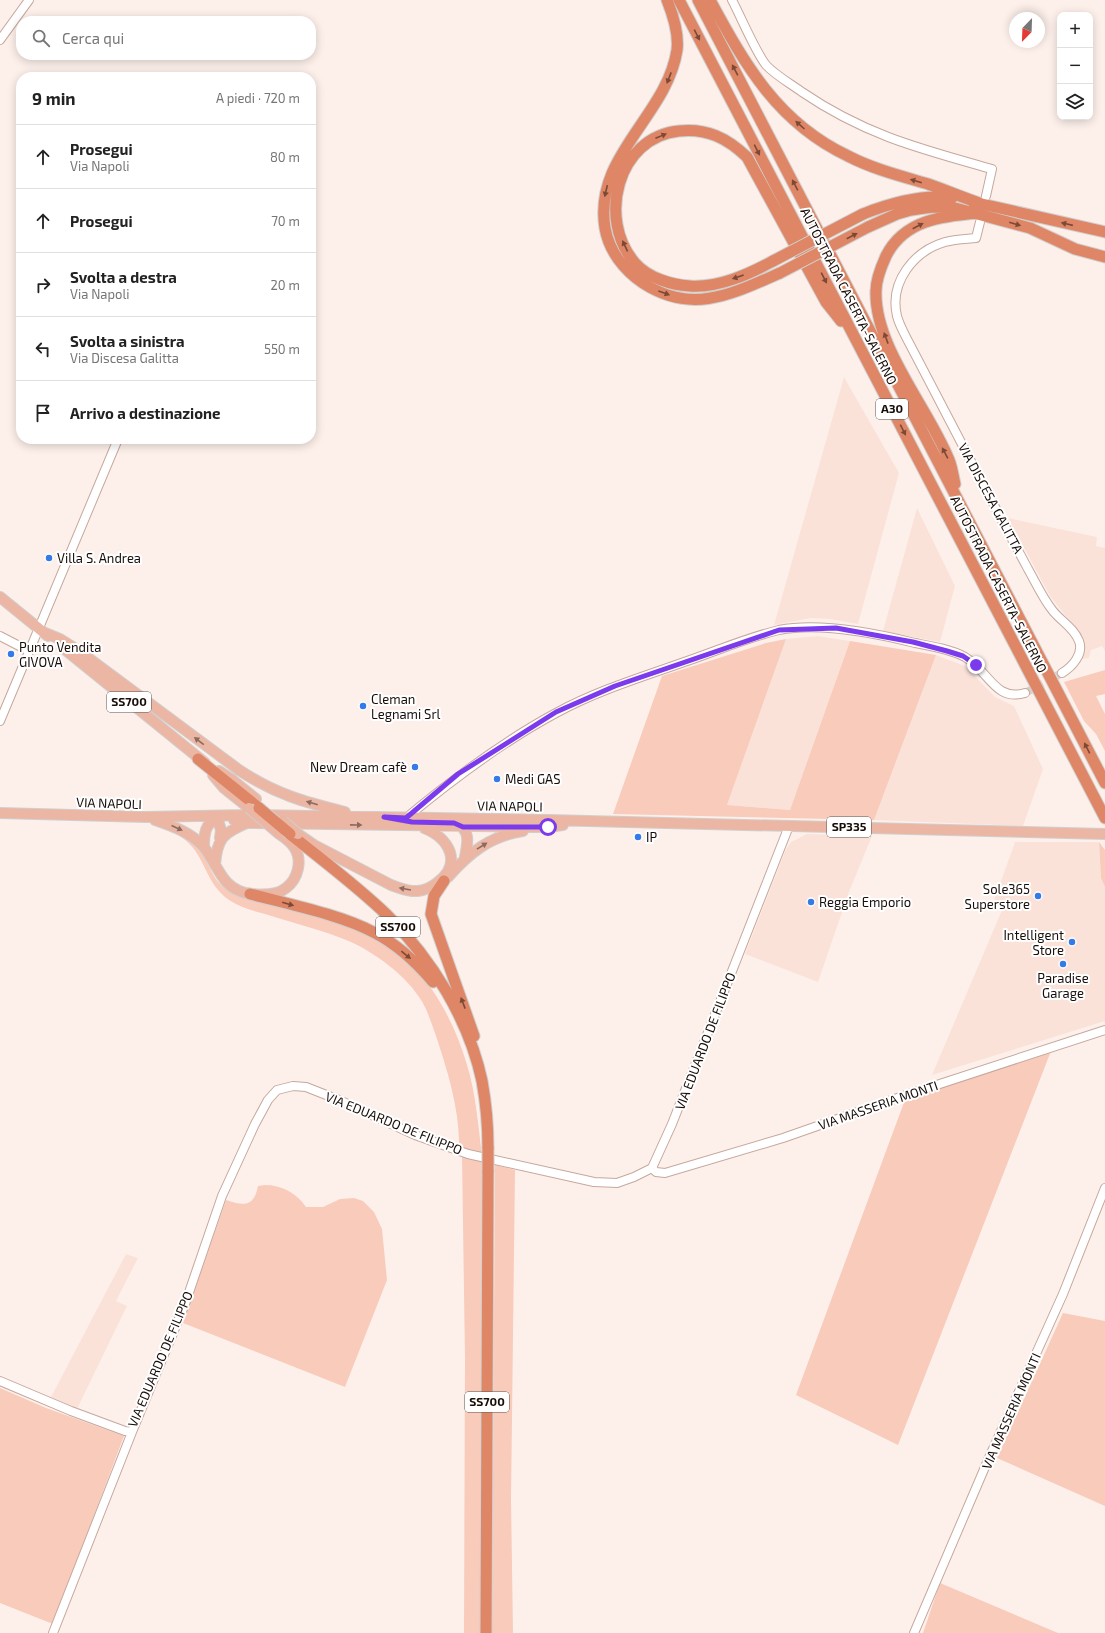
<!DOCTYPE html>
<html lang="it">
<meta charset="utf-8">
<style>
:root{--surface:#fff;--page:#f6f6f6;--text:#222;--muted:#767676;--line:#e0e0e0}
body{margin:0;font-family:"Exo 2",sans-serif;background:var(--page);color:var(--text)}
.controls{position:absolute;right:12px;top:12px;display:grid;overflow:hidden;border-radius:8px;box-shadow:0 2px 10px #0003}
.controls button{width:36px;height:36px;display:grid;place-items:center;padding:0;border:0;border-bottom:1px solid var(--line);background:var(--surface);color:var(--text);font:20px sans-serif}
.compass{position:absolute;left:1009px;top:12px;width:36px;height:36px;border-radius:50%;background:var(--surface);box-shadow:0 2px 10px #0003;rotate:203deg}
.stop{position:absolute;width:12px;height:12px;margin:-9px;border:3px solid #7c3aed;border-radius:50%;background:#fff}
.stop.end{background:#7c3aed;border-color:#fff;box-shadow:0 1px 4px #0008}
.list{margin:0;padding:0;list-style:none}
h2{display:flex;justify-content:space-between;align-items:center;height:52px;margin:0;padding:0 16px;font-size:17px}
h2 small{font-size:13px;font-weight:400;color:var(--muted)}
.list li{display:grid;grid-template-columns:26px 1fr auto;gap:12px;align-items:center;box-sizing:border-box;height:64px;padding:0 16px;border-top:1px solid var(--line)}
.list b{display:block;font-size:15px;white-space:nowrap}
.list p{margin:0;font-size:13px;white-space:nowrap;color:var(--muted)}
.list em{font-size:13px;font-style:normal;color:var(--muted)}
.icon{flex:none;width:22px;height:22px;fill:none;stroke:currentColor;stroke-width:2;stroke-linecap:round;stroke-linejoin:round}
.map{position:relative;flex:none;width:1105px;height:1633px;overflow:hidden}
.search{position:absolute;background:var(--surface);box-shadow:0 2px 10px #0003;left:16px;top:16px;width:300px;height:44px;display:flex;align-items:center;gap:10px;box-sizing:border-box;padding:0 14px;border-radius:16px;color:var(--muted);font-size:15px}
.panel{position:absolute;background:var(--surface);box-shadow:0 2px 10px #0003;left:16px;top:72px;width:300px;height:372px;border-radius:16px}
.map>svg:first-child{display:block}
.built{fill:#fae2d9}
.green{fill:#f8cbbb}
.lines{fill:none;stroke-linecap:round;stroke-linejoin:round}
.minor-tunnel{stroke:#dacec9;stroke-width:8;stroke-dasharray:8 4;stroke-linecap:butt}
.minor-casing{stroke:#c6a89d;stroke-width:10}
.major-casing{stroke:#d1cfce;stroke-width:12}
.highway-casing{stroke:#d1cfce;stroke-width:13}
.minor{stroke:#fff;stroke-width:8}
.major{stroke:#ebb6a3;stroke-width:10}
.highway{stroke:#de8665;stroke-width:11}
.major-bridge-casing{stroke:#d1cfce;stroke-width:12;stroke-linecap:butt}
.highway-bridge-casing{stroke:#d1cfce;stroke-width:13;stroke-linecap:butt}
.major-bridge{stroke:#ebb6a3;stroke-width:10}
.highway-bridge{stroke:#de8665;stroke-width:11}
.oneway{fill:#7a4a37}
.oneway2{fill:#8c6a5e}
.route{stroke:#7c3aed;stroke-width:5}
.poi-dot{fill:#357be8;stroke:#fff;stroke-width:1.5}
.labels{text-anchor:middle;stroke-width:4;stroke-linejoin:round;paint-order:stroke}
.shield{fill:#fff;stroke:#5d5653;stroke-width:1}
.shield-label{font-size:12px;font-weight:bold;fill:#170d09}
.street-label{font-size:13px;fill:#170d09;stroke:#fff}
.poi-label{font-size:13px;fill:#170d09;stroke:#fff;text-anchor:start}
</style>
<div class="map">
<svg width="1105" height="1633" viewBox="0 0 1105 1633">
<rect width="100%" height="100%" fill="#fdf0eb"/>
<!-- built -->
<path class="built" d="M 844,377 L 899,473 L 858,624 L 830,619 L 811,618 L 774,625 Z
M 917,508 L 955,586 L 940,642 L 883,631 Z
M 1008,518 L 1097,537 L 1096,546 L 1105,548 L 1105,651 L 1102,646 L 1091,650 L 1089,658 L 1082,659 L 1084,650 L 1081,635 L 1050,596 Z
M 817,636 L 850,641 L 790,810 L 727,805 L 786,639 Z
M 936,655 L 965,666 L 995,697 L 1014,706 L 1043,769 L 1023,826 L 874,820 Z
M 807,834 L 872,836 L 849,892 L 818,982 L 745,954 L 786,849 L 791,842 Z
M 1015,842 L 1099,842 L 1101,878 L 1105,887 L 1105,1021 L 932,1075 L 1002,910 L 992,906 Z
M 126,1254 L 138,1258 L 116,1301 L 127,1306 L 77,1409 L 51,1397 Z"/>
<!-- green -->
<path class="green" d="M 786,639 L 727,805 L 790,810 L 850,641 L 936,655 L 874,820 L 613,814 L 662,676 L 766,643 Z
M 1105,670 L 1105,694 L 1096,696 L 1105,714 L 1105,751 L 1096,734 L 1084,721 L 1064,682 Z
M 179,832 C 186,837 195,842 200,849 C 209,861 211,878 224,887 C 247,905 304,910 334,920 C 360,929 396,947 414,967 C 439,994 457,1030 467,1065 C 476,1094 478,1125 482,1155 L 459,1148 C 460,1110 447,1069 435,1033 C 430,1020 427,1008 419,997 C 405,975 375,953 351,942 C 323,930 293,923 265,914 C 255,911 245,909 236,904 C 201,886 210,854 177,834 Z
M 1099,842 L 1105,850 L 1105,887 L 1101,878 Z
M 1051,1051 L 898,1445 L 796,1395 L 906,1097 Z
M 462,1156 L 482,1160 L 480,1633 L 464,1633 L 465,1358 Z
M 495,1165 L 515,1170 L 511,1499 L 513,1633 L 492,1633 Z
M 265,1185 C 281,1185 297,1193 306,1207 L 323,1207 L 340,1199 L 354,1198 L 363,1201 L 374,1212 L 382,1229 L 387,1280 L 345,1387 L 183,1323 L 226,1200 C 244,1206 254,1207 258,1186 Z
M 1063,1313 L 1105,1321 L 1105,1506 L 997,1458 Z
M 0,1388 L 46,1408 L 124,1436 L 53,1624 L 0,1603 Z
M 940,1583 L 1058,1633 L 923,1633 Z"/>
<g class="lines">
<!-- minor-tunnel -->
<path class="minor-tunnel" d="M 1025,693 L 1062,673"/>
<!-- minor casing -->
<g class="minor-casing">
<path id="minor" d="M 732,0 C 741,17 755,51 766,65 C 775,75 791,84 802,92 C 865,135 921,149 992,169 L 986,196
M 0,40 L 29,0
M 980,222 L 976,238 C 966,239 955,239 945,242 C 914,251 889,282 897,316 C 899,324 903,331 907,339 C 947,415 987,493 1028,569 C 1036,583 1043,599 1053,611 C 1061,621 1074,628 1079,641 C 1084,654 1072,667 1062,673
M 0,636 L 29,651
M 0,721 L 118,439
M 406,818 C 453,779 502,742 556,713 C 598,690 645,676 690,660 C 719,650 749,637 779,630 C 819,622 875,633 915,643 C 931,646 950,649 965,657 C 989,671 995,702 1025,693
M 652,1168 L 656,1172 L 665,1173 L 783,1138 L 906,1095 L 1105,1030
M 0,1381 L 71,1411 L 125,1431 L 132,1432
M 53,1633 L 132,1432 L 185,1304 L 222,1196 L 255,1124 L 268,1100 L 277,1090 L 293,1086 L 306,1087 L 339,1100 L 415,1135 L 468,1154 L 594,1182 L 617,1183 L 634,1177 L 652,1168 L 672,1124 L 789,826
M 914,1633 L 988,1460 L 1063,1294 L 1105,1188"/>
</g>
<!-- major casing -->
<g class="major-casing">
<path id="major" d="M 0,597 L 48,636
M 43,632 L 60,639 L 79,651 L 239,770 C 275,794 304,802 345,812
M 62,647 L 205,763
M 219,771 L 231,779 L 256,799
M 213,775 L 224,788 L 249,808
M 0,813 L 146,817 L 247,815 L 549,820 L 1105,834
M 217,817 L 221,830 L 220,838
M 155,820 C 172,826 190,832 203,846 C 219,865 220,889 250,894 C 261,895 278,895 286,888 C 298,879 303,860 294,847 C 290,841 284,837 278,833
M 234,820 L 247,823 L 548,827 L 563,825
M 459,825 C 471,832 467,845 465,857
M 298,834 L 314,845 L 391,885 C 400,888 408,892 418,891 C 426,890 432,887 438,882 C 463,863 449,838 424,828
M 204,847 C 204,833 205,825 217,817
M 215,865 C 217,838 223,833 247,823
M 448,877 C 469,853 490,836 523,831"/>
</g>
<!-- highway casing -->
<g class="highway-casing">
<path id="highway" d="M 667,0 C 673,15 679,34 677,50 C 667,116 593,156 605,228 C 609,251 624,270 643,283 C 692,315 732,294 780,273
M 679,0 L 1105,818
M 698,0 L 1105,783
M 710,0 C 745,65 778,123 848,156 C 873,169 901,176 928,184 C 945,190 962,197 979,203
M 973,202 L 1105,232
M 863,214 C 891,203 922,194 952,198
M 868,227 L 897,214 L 911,210 L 932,207 L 955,208 L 1030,228 L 1075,249 L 1105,257
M 773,261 C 749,274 719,288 690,286 C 672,285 648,278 635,263 C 597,220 617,137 679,131 C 707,128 727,138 747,157 L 826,302 L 841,321
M 955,484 C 953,476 952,467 949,460 C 929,409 874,347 876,291 C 876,280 881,267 886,256 C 904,220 942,216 978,213
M 198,759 L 259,808
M 290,834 C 322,860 357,886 387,915 C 432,959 469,1020 482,1081 C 486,1103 488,1126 488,1148
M 444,881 L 434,896 L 431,914 L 474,1036
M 250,894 C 288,904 342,915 375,933 C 398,945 417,963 433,982
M 486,1633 L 488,1171"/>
</g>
<!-- minor -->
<use href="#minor" class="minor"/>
<!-- major -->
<use href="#major" class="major"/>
<!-- highway -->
<use href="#highway" class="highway"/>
<!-- major-bridge casing -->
<g class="major-bridge-casing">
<path id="major-bridge" d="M 249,808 L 278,833
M 283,821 L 298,834"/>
</g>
<!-- highway-bridge casing -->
<g class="highway-bridge-casing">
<path id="highway-bridge" d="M 773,261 L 863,214
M 780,273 L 868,227
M 259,808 L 290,834
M 488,1171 L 488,1148"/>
</g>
<!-- major-bridge -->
<use href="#major-bridge" class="major-bridge"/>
<!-- highway-bridge -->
<use href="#highway-bridge" class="highway-bridge"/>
</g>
<!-- one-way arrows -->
<defs><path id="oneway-solid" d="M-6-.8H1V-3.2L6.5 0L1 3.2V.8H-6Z"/></defs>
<g class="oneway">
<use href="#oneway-solid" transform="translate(697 35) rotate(63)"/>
<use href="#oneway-solid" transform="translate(735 70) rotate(-118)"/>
<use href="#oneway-solid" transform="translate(669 78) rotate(111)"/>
<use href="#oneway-solid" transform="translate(800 125) rotate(-138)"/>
<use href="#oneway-solid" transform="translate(661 136) rotate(-22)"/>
<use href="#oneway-solid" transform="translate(757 150) rotate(63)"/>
<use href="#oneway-solid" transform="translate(916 181) rotate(-164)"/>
<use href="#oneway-solid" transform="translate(795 185) rotate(-118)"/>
<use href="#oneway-solid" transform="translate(606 191) rotate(103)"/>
<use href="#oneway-solid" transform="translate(1015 224) rotate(16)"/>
<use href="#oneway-solid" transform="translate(1067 224) rotate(-167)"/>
<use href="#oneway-solid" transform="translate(918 226) rotate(-28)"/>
<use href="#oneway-solid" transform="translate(852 236) rotate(-28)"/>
<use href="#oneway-solid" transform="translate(625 246) rotate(-115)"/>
<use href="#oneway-solid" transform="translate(738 277) rotate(161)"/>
<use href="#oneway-solid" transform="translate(824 278) rotate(63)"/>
<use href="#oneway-solid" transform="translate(664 293) rotate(20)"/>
<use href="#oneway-solid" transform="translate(886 338) rotate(-110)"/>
<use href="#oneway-solid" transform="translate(903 430) rotate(63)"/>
<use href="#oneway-solid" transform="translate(945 453) rotate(-118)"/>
<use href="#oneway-solid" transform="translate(1087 748) rotate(-117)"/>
<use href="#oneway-solid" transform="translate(288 904) rotate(16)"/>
<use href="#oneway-solid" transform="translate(406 955) rotate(39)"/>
<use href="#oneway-solid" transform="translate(463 1003) rotate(-111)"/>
</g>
<g class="oneway2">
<use href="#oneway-solid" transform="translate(199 741) rotate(-143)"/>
<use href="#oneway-solid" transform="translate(312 803) rotate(-164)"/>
<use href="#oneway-solid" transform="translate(356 825) rotate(1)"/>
<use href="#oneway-solid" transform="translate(177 828) rotate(25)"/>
<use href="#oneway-solid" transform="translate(482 846) rotate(-32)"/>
<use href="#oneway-solid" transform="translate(405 889) rotate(-170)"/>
</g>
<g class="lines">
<!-- route -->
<path class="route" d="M 548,827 L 463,827 L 454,823 L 412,822 L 384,817 L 406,818 L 458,774 L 556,712 L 615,686 L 779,630 L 836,628 L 913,642 L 947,651 L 963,656 L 976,665"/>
</g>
<!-- markers -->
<g class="poi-dot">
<circle cx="49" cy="558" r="4"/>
<circle cx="11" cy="654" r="4"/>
<circle cx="363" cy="706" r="4"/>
<circle cx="415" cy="767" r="4"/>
<circle cx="497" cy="779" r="4"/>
<circle cx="638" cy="837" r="4"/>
<circle cx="1038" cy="896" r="4"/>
<circle cx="811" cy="902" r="4"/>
<circle cx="1072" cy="942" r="4"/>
<circle cx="1063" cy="964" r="4"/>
</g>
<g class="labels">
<!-- shield labels -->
<g class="shield">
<rect x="876" y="399" width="32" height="20" rx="3"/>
<rect x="107" y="692" width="44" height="20" rx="3"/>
<rect x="827" y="817" width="44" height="20" rx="3"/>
<rect x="376" y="917" width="44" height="20" rx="3"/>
<rect x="465" y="1392" width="44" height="20" rx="3"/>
</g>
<g class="shield-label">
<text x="892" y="413">A30</text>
<text x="129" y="706">SS700</text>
<text x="849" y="831">SP335</text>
<text x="398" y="931">SS700</text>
<text x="487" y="1406">SS700</text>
</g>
<!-- street labels -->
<g class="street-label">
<text transform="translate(849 296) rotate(63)" y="5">AUTOSTRADA CASERTA-SALERNO</text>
<text transform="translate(991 498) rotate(62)" y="5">VIA DISCESA GALITTA</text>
<text transform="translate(999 584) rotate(63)" y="5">AUTOSTRADA CASERTA-SALERNO</text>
<text transform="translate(109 803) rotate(2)" y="5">VIA NAPOLI</text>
<text transform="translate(510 806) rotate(1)" y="5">VIA NAPOLI</text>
<text transform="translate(705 1041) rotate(-69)" y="5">VIA EDUARDO DE FILIPPO</text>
<text transform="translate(878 1105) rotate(-19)" y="5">VIA MASSERIA MONTI</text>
<text transform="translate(394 1123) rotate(22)" y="5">VIA EDUARDO DE FILIPPO</text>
<text transform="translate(160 1359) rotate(-67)" y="5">VIA EDUARDO DE FILIPPO</text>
<text transform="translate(1011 1411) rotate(-66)" y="5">VIA MASSERIA MONTI</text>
</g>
<!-- poi labels -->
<g class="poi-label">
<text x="57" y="563">Villa S. Andrea</text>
<text x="19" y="652">Punto Vendita<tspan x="19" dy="15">GIVOVA</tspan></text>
<text x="371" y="704">Cleman<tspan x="371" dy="15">Legnami Srl</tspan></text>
<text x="407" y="772" text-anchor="end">New Dream cafè</text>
<text x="505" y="784">Medi GAS</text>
<text x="646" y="842">IP</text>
<text x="1030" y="894" text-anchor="end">Sole365<tspan x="1030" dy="15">Superstore</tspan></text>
<text x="819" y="907">Reggia Emporio</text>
<text x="1064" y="940" text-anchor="end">Intelligent<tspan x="1064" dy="15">Store</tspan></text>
<text x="1063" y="983" text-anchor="middle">Paradise<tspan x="1063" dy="15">Garage</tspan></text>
</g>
</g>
</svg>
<div class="controls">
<button>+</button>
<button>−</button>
<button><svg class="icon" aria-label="layers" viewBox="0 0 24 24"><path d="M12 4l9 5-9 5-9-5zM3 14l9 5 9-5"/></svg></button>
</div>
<svg class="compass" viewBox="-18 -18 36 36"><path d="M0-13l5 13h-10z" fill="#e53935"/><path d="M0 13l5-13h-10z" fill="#767676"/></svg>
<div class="stop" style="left:548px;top:827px"></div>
<div class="stop end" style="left:976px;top:665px"></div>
<div class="search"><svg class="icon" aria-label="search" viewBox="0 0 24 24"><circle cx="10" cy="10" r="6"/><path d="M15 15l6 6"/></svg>Cerca qui</div>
<section class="panel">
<h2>9 min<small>A piedi · 720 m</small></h2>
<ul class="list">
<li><svg class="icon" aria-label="ahead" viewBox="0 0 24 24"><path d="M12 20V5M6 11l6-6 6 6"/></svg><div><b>Prosegui</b><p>Via Napoli</p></div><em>80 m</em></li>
<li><svg class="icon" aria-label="ahead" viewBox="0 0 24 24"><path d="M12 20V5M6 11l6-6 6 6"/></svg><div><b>Prosegui</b></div><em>70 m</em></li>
<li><svg class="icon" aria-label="right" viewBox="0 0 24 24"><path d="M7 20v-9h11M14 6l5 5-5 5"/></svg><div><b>Svolta a destra</b><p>Via Napoli</p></div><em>20 m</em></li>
<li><svg class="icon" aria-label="left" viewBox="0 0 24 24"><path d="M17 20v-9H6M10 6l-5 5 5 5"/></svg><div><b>Svolta a sinistra</b><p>Via Discesa Galitta</p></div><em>550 m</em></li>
<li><svg class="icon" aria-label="arrive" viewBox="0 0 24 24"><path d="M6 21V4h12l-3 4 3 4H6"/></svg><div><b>Arrivo a destinazione</b></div></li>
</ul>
</section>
</div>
